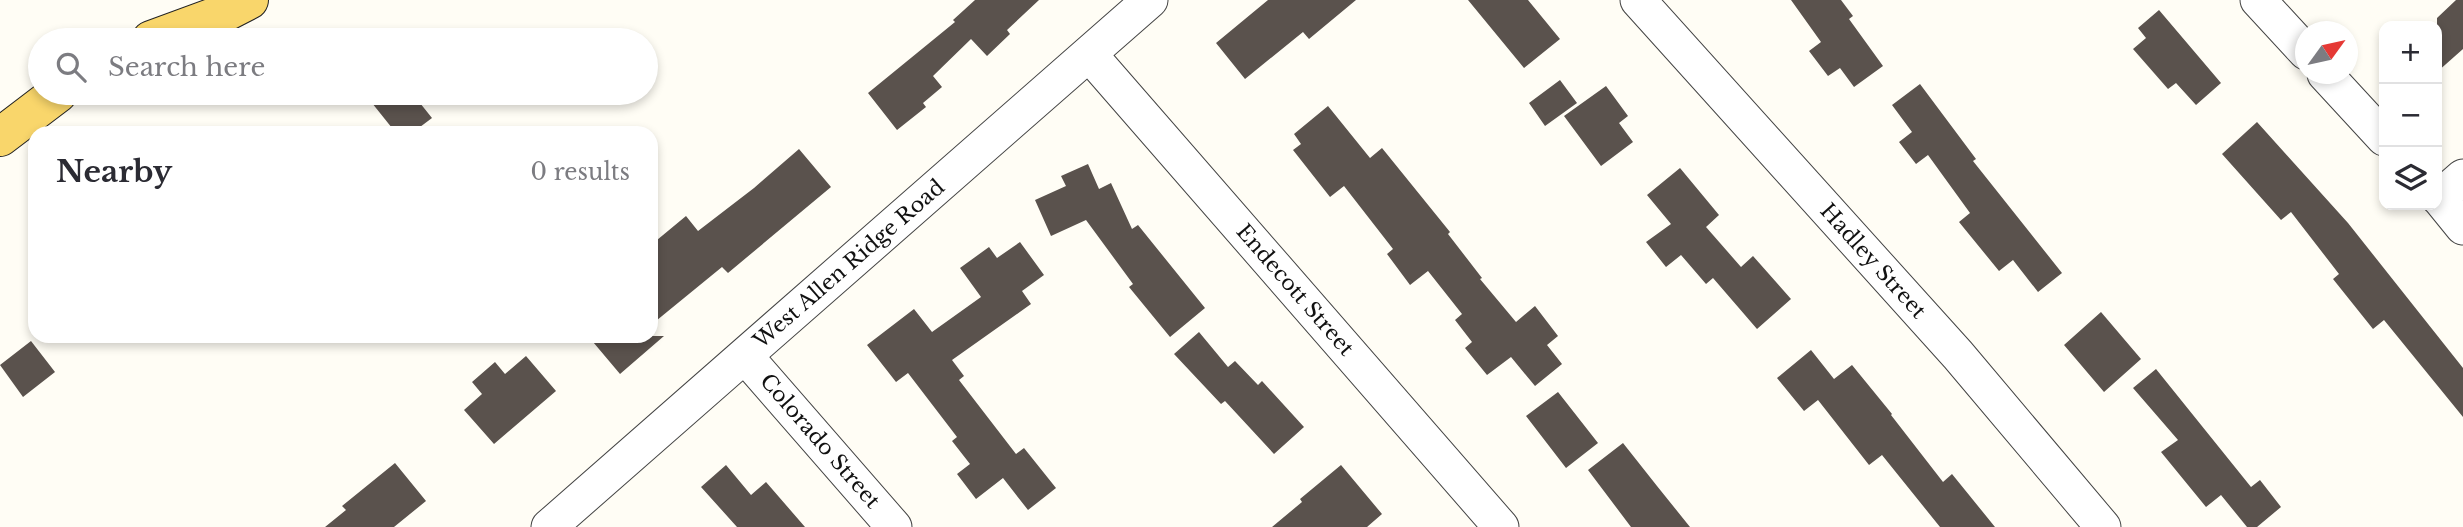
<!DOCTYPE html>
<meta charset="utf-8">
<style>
:root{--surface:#fff;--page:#f7f7f7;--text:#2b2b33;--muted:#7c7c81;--line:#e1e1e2}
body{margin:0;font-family:"Libre Baskerville",serif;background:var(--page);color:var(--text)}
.controls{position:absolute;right:21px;top:21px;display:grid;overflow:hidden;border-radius:14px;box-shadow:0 4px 10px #0003}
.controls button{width:63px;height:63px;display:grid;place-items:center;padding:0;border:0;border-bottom:2px solid var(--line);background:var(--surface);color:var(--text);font:35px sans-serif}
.compass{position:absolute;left:2295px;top:21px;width:63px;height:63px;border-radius:50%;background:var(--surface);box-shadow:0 4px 10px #0003;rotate:57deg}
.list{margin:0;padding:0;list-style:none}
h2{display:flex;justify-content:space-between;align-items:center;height:91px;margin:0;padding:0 28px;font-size:30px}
h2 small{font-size:23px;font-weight:400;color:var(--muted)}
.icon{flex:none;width:38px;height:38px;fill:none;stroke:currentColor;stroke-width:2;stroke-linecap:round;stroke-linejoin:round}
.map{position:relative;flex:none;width:2463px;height:527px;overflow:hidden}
.search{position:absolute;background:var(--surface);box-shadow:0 4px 10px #0003;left:28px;top:28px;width:630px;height:77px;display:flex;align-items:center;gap:18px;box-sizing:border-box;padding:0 24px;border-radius:38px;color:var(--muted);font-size:26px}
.panel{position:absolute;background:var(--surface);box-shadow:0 4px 10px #0003;left:28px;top:126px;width:630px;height:217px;border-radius:21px}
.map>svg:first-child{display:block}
.building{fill:#5a524d}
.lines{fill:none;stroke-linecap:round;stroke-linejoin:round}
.minor-casing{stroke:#444;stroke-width:37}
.major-casing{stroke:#222;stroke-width:40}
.minor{stroke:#fff;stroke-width:35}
.major{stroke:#f9d66b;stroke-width:38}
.labels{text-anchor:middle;stroke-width:7;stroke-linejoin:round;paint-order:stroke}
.street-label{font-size:21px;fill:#111;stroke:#fff}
</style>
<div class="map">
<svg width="2463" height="527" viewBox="0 0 2463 527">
<rect width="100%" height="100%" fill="#fffdf5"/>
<!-- building -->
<path class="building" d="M 975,0 L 1039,0 L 1007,30 L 1010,34 L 987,56 L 971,39 L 933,76 L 942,87 L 923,103 L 926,107 L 897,130 L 868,93 L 955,22 L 953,20 Z
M 1268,0 L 1356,0 L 1309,39 L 1303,32 L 1245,79 L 1216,43 Z
M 1468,0 L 1528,0 L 1560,39 L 1524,68 Z
M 1791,0 L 1841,0 L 1853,16 L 1849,19 L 1883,66 L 1854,87 L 1840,68 L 1828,76 L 1809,51 L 1821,42 Z
M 2456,0 L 2463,0 L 2463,49 L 2437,72 L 2437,18 Z
M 2159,10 L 2221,83 L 2196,105 L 2176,83 L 2168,89 L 2133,49 L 2146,38 L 2138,28 Z
M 1560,80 L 1577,103 L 1545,126 L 1529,103 Z
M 1920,84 L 1976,159 L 1973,161 L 2062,273 L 2038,292 L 2013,260 L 1999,271 L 1959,222 L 1970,213 L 1928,155 L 1916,164 L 1899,142 L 1912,132 L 1892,105 Z
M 1606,86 L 1628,116 L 1619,123 L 1633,142 L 1601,166 L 1564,116 Z
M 364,93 L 412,93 L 432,118 L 412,133 L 396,133 Z
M 1328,106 L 1370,158 L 1382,148 L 1450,232 L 1448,234 L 1482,278 L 1480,279 L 1516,322 L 1535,306 L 1558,336 L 1547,345 L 1562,364 L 1535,386 L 1511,357 L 1487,375 L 1465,348 L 1472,342 L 1455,320 L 1462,314 L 1428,271 L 1410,285 L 1387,254 L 1393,249 L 1344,186 L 1330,197 L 1293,150 L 1301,144 L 1294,134 Z
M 2257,122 L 2348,223 L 2463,368 L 2463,417 L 2384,320 L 2373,329 L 2333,279 L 2339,274 L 2291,212 L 2281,220 L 2222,154 Z
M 799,149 L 831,187 L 728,273 L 722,267 L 651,325 L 651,245 L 686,216 L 698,231 L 754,188 Z
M 1088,164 L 1099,189 L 1111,183 L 1132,229 L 1138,225 L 1205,308 L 1170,337 L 1129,287 L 1133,284 L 1086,220 L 1051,236 L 1035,200 L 1066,186 L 1061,176 Z
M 1680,168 L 1719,215 L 1706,227 L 1741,267 L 1753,256 L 1791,299 L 1757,329 L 1713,278 L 1706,284 L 1681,255 L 1666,267 L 1646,242 L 1671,224 L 1647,195 Z
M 1020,242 L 1044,275 L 1022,291 L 1031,304 L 952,360 L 964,376 L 959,380 L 1016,454 L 1024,448 L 1056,488 L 1028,510 L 1003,478 L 976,499 L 957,474 L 970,464 L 952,441 L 957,437 L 908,373 L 896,382 L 867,345 L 914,309 L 932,332 L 981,297 L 960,268 L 989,247 L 997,258 Z
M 2101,312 L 2141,359 L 2104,392 L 2064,345 Z
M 1199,332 L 1228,367 L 1235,361 L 1258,385 L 1262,381 L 1304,427 L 1274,454 L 1225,401 L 1221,404 L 1174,354 Z
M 588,336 L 664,336 L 620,374 Z
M 31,341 L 55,372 L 23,397 L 0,365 Z
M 1811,350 L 1834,379 L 1852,365 L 1892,414 L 1891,415 L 1943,482 L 1952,474 L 1995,527 L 1940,527 L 1882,455 L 1869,465 L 1818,400 L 1804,411 L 1777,378 Z
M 526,356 L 556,391 L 494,444 L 464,410 L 482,394 L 472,382 L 495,362 L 505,374 Z
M 2156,369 L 2251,487 L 2260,480 L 2281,507 L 2257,527 L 2247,527 L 2221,495 L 2206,507 L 2161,452 L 2178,440 L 2133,388 Z
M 1558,392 L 1598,443 L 1566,468 L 1526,416 Z
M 1623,443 L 1657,486 L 1690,527 L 1631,527 L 1588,470 Z
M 395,463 L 426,501 L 394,527 L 325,527 L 346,510 L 342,506 Z
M 726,465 L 751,495 L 766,482 L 805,527 L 737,527 L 701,487 Z
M 1341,465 L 1382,514 L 1367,527 L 1272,527 L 1302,502 L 1300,499 Z"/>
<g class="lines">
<!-- minor casing -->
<g class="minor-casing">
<path id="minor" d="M 1638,0 L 1958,355 L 2103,527
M 2258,0 L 2306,52
M 1089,54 L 1501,527
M 2325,74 L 2384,138
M 2437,195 L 2463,227
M 2439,198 L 2463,177
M 745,356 L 894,527
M 549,527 L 1150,0"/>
</g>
<!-- major casing -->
<g class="major-casing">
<path id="major" d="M 151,40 L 222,14 L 249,0
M 0,137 L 58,93"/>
</g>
<!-- minor -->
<use href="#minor" class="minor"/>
<!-- major -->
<use href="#major" class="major"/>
</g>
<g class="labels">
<!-- street labels -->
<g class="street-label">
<text transform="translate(1873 261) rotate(48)" y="7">Hadley Street</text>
<text transform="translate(849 264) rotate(-41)" y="7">West Allen Ridge Road</text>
<text transform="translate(1295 290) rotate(49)" y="7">Endecott Street</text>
<text transform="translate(820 441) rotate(49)" y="7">Colorado Street</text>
</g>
</g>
</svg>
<div class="controls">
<button>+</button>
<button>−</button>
<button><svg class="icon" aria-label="layers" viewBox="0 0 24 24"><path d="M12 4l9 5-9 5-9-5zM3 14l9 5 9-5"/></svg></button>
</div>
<svg class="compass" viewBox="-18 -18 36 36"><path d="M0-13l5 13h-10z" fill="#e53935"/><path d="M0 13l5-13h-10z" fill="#7c7c81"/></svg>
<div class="search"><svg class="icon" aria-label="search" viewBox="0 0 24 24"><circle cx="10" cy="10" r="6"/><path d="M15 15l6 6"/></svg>Search here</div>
<section class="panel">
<h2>Nearby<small>0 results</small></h2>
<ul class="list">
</ul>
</section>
</div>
